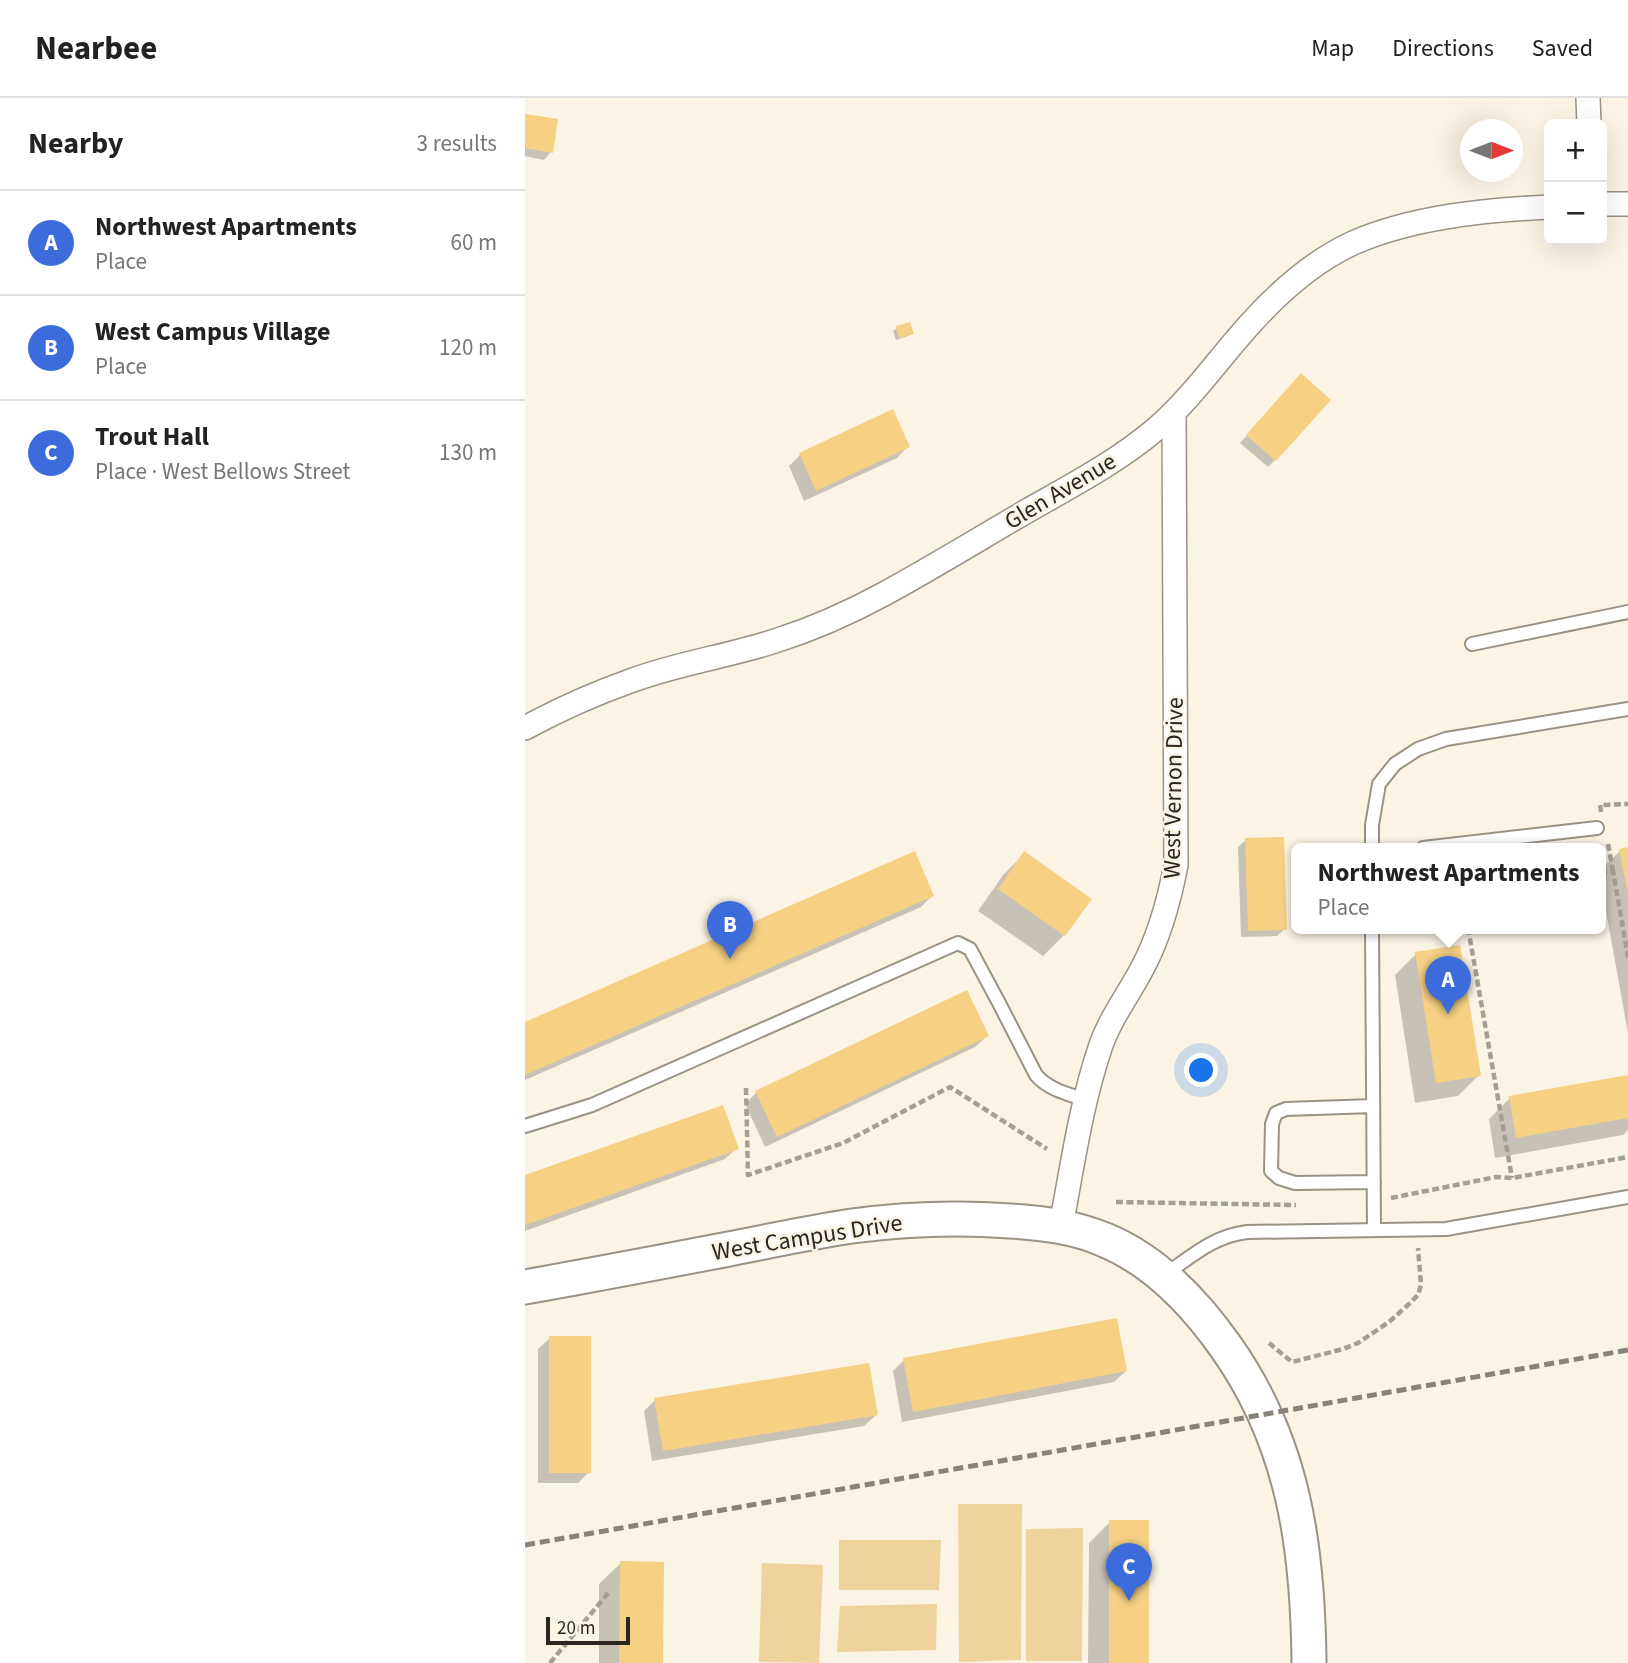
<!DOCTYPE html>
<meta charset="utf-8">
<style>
:root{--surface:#fff;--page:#f6f6f6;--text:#222;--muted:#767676;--line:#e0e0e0;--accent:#3c6bdc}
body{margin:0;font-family:"Source Sans 3",sans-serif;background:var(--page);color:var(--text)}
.controls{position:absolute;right:21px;top:21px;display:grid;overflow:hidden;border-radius:10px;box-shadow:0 7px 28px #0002}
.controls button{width:63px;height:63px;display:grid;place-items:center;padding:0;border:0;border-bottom:2px solid var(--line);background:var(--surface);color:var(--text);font:35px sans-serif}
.compass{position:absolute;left:935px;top:21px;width:63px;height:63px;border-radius:50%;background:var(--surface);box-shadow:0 7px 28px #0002;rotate:90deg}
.scale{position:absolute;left:21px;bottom:18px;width:84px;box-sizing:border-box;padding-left:7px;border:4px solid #2a2722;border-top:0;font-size:19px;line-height:24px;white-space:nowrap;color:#2a2722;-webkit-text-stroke:5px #fbf3e4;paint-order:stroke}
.you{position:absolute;left:677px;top:973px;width:24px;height:24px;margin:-18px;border:5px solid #fff;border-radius:50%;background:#1a73e8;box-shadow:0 0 0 10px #1a73e833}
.badge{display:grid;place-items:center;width:46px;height:46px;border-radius:50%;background:var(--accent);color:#fff;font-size:23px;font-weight:700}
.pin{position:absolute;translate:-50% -58px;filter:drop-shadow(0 2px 4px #0008)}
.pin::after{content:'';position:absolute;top:37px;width:24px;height:21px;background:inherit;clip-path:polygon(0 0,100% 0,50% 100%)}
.popup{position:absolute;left:766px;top:745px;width:315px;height:91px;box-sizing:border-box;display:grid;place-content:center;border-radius:10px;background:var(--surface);filter:drop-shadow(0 2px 5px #0005);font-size:23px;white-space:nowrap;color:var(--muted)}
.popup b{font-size:26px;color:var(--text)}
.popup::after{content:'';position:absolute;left:50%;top:100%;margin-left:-14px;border:14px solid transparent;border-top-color:var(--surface)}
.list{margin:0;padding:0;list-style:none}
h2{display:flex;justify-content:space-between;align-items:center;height:91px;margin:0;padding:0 28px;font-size:30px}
h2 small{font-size:23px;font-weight:400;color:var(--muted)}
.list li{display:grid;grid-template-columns:46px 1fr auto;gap:21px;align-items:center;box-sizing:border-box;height:105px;padding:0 28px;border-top:2px solid var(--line)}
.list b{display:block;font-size:26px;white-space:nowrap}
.list p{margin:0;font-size:23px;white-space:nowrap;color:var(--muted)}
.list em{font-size:23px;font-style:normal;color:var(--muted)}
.map{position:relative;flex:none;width:1103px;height:1565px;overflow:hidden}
header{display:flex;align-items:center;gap:42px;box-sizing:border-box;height:98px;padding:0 35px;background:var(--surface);border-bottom:2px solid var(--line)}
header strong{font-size:33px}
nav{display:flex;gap:38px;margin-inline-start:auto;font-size:24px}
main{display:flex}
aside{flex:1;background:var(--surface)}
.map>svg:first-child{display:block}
.green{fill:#eed39c}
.shadow{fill:#0003}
.building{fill:#f6d184}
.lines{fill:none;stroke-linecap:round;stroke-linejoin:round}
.lane-casing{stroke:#9a9385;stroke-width:16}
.street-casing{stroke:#9a9385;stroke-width:26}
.secondary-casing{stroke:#9a9385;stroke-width:37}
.path{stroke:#a49e93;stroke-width:4.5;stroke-dasharray:7 3.5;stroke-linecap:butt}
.lane{stroke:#fff;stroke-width:12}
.street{stroke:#fff;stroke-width:23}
.secondary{stroke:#fff;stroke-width:33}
.rail{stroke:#888379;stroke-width:5;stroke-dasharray:10 5;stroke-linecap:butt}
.labels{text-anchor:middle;stroke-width:5;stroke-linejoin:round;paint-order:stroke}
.street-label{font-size:24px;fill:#2a2722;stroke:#fbf3e4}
</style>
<header>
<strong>Nearbee</strong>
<nav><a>Map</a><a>Directions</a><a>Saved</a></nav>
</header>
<main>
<aside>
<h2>Nearby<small>3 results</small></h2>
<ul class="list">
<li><span class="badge">A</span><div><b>Northwest Apartments</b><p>Place</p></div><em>60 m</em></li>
<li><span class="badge">B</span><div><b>West Campus Village</b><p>Place</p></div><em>120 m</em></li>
<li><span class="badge">C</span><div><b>Trout Hall</b><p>Place · West Bellows Street</p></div><em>130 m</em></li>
</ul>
</aside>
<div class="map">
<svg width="1103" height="1565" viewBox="0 0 1103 1565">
<rect width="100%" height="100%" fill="#fbf3e4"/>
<!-- green -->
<path class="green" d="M 433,1406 L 497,1406 L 496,1562 L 434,1564 Z
M 558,1430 L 557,1563 L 501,1563 L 501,1431 Z
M 314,1442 L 416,1442 L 414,1492 L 314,1492 Z
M 237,1465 L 298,1467 L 294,1565 L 234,1564 Z
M 412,1506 L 411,1552 L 312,1554 L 315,1508 Z"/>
<!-- shadow -->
<path class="shadow" d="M 0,17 L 26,54 L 19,62 L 0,58 Z
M 372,230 L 387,235 L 383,238 L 371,242 L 368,233 Z
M 769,285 L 750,362 L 743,369 L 715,345 Z
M 383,348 L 372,360 L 279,403 L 264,368 L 275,357 Z
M 721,742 L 760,831 L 752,838 L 716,839 L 713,749 Z
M 1103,751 L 1103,935 L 1075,780 L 1075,772 L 1095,753 Z
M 499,756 L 539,837 L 518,858 L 453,813 L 478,777 Z
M 407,798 L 396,809 L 0,982 L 0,926 Z
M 891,856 L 954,977 L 933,998 L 890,1005 L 870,877 Z
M 462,938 L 450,949 L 240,1049 L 220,1006 L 231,995 Z
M 1103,979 L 1103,1032 L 1098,1037 L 970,1060 L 964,1021 L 985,1000 Z
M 212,1050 L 200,1061 L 0,1133 L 0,1079 Z
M 25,1240 L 64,1374 L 53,1385 L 13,1385 L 13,1251 Z
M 379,1262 L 601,1273 L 589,1284 L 377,1324 L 368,1273 Z
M 130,1302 L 351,1317 L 339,1328 L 127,1363 L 119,1313 Z
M 585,1424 L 622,1565 L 563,1565 L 564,1445 Z
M 96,1465 L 136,1565 L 74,1565 L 74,1486 Z"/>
<!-- building -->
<path class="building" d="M 0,16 L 33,21 L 28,55 L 0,50 Z
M 385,224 L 389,236 L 374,240 L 371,228 Z
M 776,275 L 806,302 L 751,363 L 721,337 Z
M 368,311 L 385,349 L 291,393 L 274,355 Z
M 759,739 L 762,832 L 723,833 L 720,740 Z
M 1103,749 L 1103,791 L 1102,791 L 1094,751 Z
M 390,753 L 409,798 L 0,977 L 0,924 Z
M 499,753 L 567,801 L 540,838 L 473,791 Z
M 935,847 L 956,978 L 911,985 L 890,854 Z
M 442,892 L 464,938 L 252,1039 L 230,993 Z
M 1103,977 L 1103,1020 L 991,1040 L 984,998 Z
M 198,1007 L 214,1051 L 0,1127 L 0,1077 Z
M 592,1220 L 602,1273 L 388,1314 L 378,1260 Z
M 24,1238 L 66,1238 L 66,1375 L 24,1375 Z
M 344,1265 L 353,1317 L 138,1353 L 129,1300 Z
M 584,1422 L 624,1422 L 624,1565 L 584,1565 Z
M 95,1463 L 139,1464 L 138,1565 L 94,1565 Z"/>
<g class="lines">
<!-- lane casing -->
<g class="lane-casing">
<path id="lane" d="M 947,546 L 1103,514
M 847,750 L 847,727 L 854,686 L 870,666 L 893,651 L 921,641 L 1103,611
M 898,750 L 1072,730
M 847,830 L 849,1132
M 848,1008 L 761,1011 L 751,1015 L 747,1026 L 746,1073 L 754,1080 L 770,1085 L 849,1084
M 0,1028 L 67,1007 L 433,845 L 445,851 L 474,905 L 511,977 C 524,992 543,996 561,1002
M 638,1178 C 666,1159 688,1138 722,1134 L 921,1131 L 1103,1099"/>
</g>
<!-- street casing -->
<g class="street-casing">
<path id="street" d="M 1063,0 L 1064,26
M 1077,106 L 1103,106
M 0,630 C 35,611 71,595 108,582 C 154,565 204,558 250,543 C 288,531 324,515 359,496 C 407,470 454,441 502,413 C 546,388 592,364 631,331 C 667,300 694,260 726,225 C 754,194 789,163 828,145 C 887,119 960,112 1024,109
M 536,1128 C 547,1070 556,1006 575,950 C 585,920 604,896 618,869 C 635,837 644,803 651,767 L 649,315"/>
</g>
<!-- secondary casing -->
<g class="secondary-casing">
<path id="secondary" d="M 0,1189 C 68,1177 136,1164 204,1151 C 245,1143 286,1134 327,1128 C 379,1121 433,1119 485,1123 C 518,1125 550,1129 580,1142 C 631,1163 670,1205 701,1249 C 769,1345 783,1450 784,1565"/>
</g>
<!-- path -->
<path class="path" d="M 1076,714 L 1075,707 L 1103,706
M 1083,746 L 1088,773
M 1075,775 L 1088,773 L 1103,859
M 943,830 L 987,1080
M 221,990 L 223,1077 L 318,1045 L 425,989 L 522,1051
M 866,1100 L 971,1079 L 987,1080 L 1103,1059
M 591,1104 L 771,1107
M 744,1245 L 767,1264 L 818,1251 L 833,1245 L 864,1224 L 883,1207 L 893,1197 L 896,1187 L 893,1150
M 25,1565 L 84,1494"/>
<!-- lane -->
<use href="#lane" class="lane"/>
<!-- street -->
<use href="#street" class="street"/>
<!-- secondary -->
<use href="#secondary" class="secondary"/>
<!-- rail -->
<path class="rail" d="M 0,1447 L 1103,1252"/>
</g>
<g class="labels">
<!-- street labels -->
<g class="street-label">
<text transform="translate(535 393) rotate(-31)" y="8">Glen Avenue</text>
<text transform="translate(648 690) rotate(-89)" y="8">West Vernon Drive</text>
<text transform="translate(282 1139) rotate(-9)" y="8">West Campus Drive</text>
</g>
</g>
</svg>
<div class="controls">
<button>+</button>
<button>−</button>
</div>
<svg class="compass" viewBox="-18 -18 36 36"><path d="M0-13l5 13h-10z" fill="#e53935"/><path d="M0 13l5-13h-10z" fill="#767676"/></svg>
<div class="scale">20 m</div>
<div class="you"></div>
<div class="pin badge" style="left:923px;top:916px">A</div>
<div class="popup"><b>Northwest Apartments</b>Place</div>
<div class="pin badge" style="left:205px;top:861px">B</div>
<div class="pin badge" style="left:604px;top:1503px">C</div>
</div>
</main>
